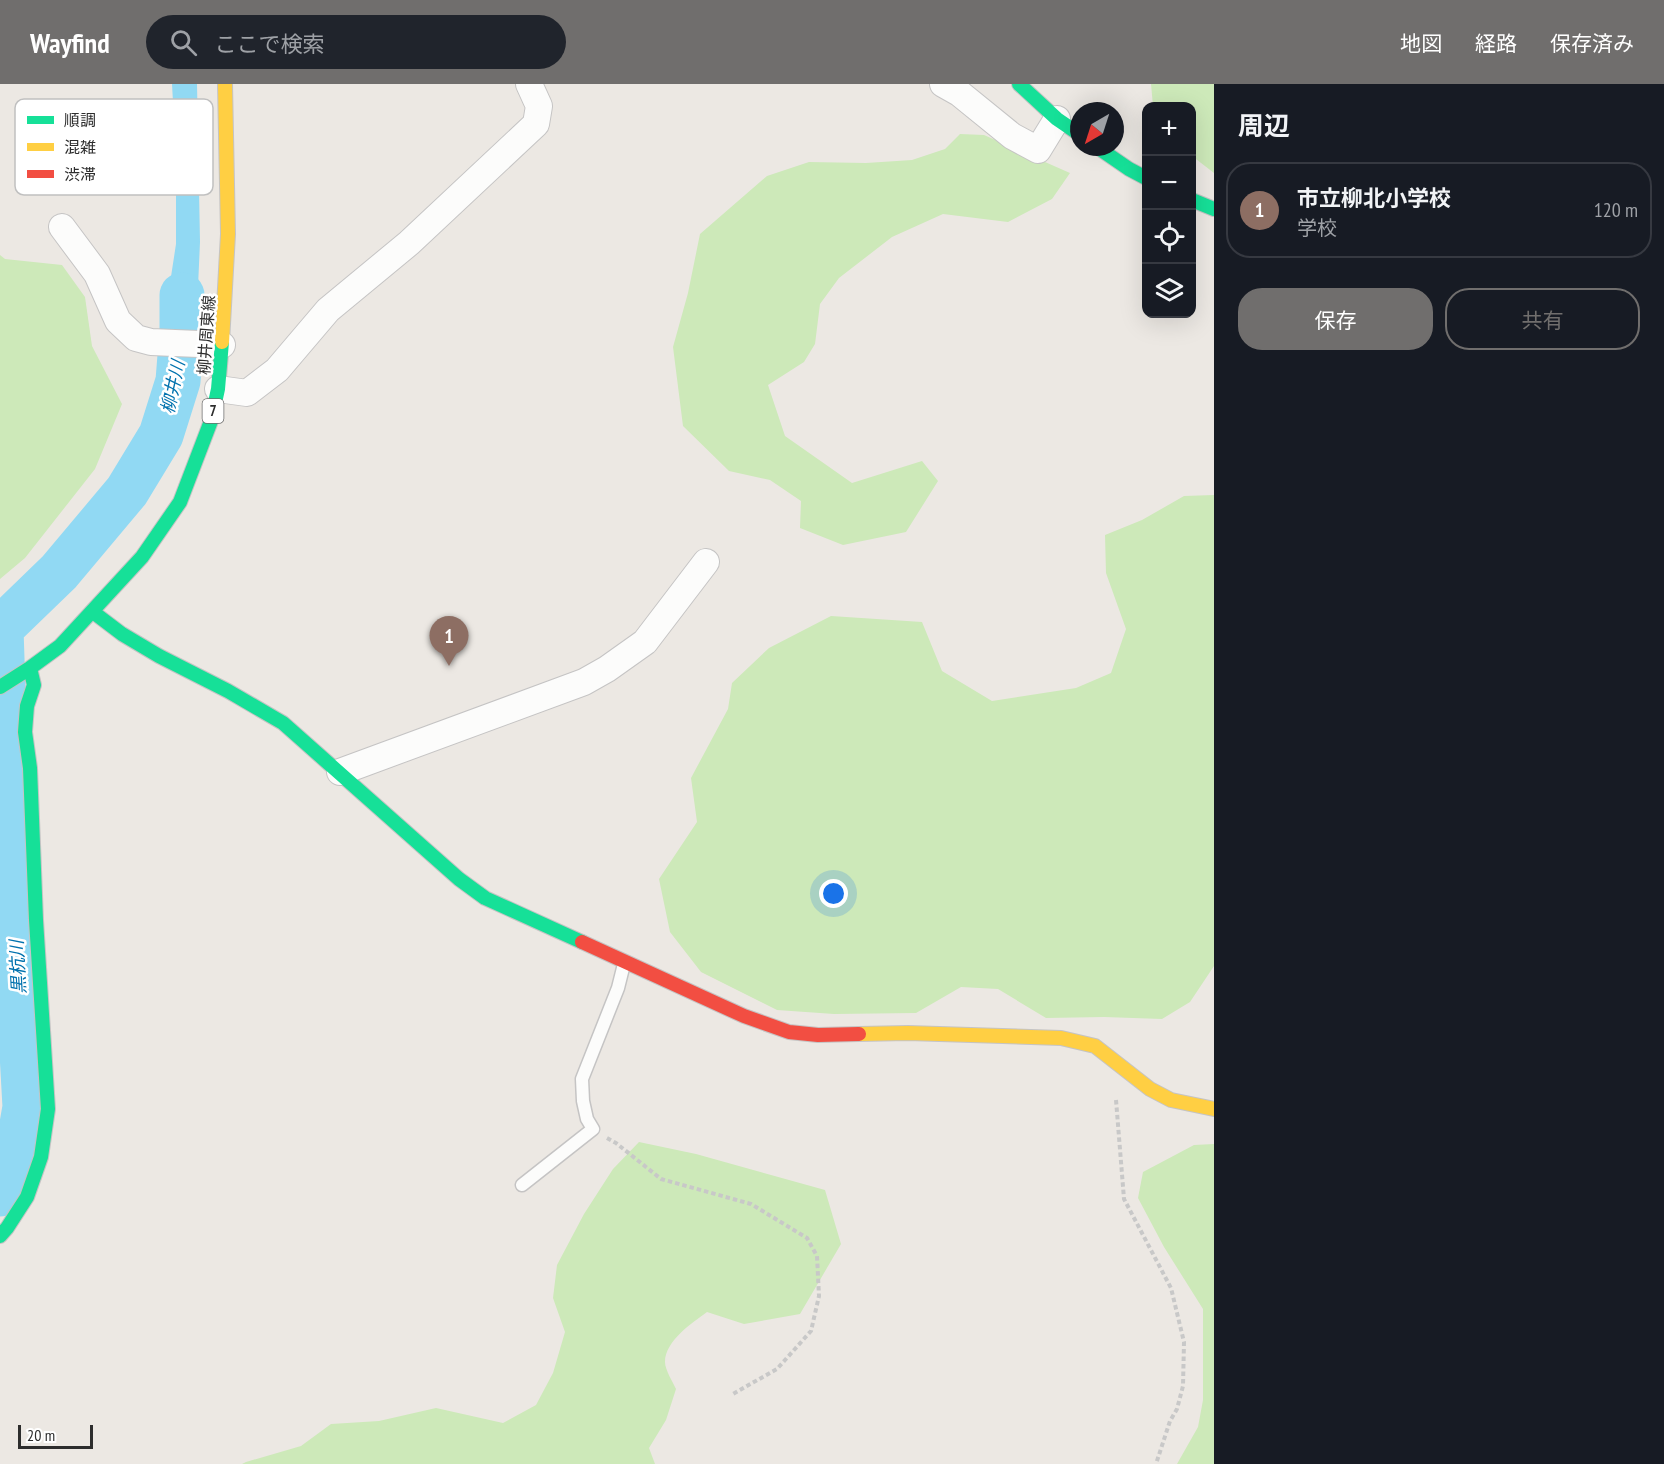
<!DOCTYPE html>
<html lang="ja">
<meta charset="utf-8">
<style>
:root{--surface:#171b24;--page:#20242c;--text:#f1f3f6;--muted:#9ea1a6;--line:#363941;--accent:#706e6d}
body{margin:0;font-family:"PT Sans Narrow","Noto Sans JP",sans-serif;background:var(--page);color:var(--text)}
.controls{position:absolute;right:18px;top:18px;display:grid;overflow:hidden;border-radius:12px;box-shadow:0 6px 24px #0002}
.controls button{width:54px;height:54px;display:grid;place-items:center;padding:0;border:0;border-bottom:2px solid var(--line);background:var(--surface);color:var(--text);font:30px sans-serif}
.compass{position:absolute;left:1070px;top:18px;width:54px;height:54px;border-radius:50%;background:var(--surface);box-shadow:0 6px 24px #0002;rotate:219deg}
.scale{position:absolute;left:18px;bottom:15px;width:75px;box-sizing:border-box;padding-left:6px;border:3px solid #2d2d2d;border-top:0;font-size:16px;line-height:21px;white-space:nowrap;color:#2d2d2d;-webkit-text-stroke:4px #fff;paint-order:stroke}
.you{position:absolute;left:834px;top:810px;width:21px;height:21px;margin:-15px;border:4px solid #fff;border-radius:50%;background:#1a73e8;box-shadow:0 0 0 9px #1a73e833}
.badge{display:grid;place-items:center;width:39px;height:39px;border-radius:50%;background:var(--accent);color:#fff;font-size:20px;font-weight:700}
.pin{position:absolute;translate:-50% -50px;filter:drop-shadow(0 2px 3px #0008)}
.pin::after{content:'';position:absolute;top:32px;width:21px;height:18px;background:inherit;clip-path:polygon(0 0,100% 0,50% 100%)}
.list{margin:0;padding:0;list-style:none}
h2{display:flex;justify-content:space-between;align-items:center;height:78px;margin:0;padding:0 24px;font-size:26px}
h2 small{font-size:20px;font-weight:400;color:var(--muted)}
.list li{display:grid;grid-template-columns:39px 1fr auto;gap:18px;align-items:center;box-sizing:border-box;height:96px;margin:0 12px 12px;padding:0 12px;border:2px solid var(--line);border-radius:24px}
.list b{display:block;font-size:22px;white-space:nowrap}
.list p{margin:0;font-size:20px;white-space:nowrap;color:var(--muted)}
.list em{font-size:20px;font-style:normal;color:var(--muted)}
.actions{display:flex;gap:12px;padding:18px 24px}
.actions a{flex:1;padding:14px 0;border:2px solid var(--accent);border-radius:24px;text-align:center;font-size:21px;color:var(--accent)}
.actions .main{background:var(--accent);color:#fff}
.icon{flex:none;width:33px;height:33px;fill:none;stroke:currentColor;stroke-width:2;stroke-linecap:round;stroke-linejoin:round}
.map{position:relative;flex:none;width:1214px;height:1380px;overflow:hidden}
header{display:flex;align-items:center;gap:36px;box-sizing:border-box;height:84px;padding:0 30px;background:var(--accent);color:#fff}
header strong{font-size:28px}
nav{display:flex;gap:33px;margin-inline-start:auto;font-size:21px}
.search{width:420px;height:54px;background:var(--page);display:flex;align-items:center;gap:15px;box-sizing:border-box;padding:0 21px;border-radius:33px;color:var(--muted);font-size:22px}
main{display:flex}
aside{flex:1;background:var(--surface)}
.map>svg:first-child{display:block}
.green{fill:#cde9b9}
.water{fill:#91d9f3}
.lines{fill:none;stroke-linecap:round;stroke-linejoin:round}
.river{stroke:#91d9f3;stroke-width:45}
.lane-casing{stroke:#c5c4c4;stroke-width:15}
.street-casing{stroke:#c5c4c4;stroke-width:28}
.fast-casing{stroke:#c5c4c4;stroke-width:16}
.slow-casing{stroke:#c5c4c4;stroke-width:16}
.jam-casing{stroke:#c5c4c4;stroke-width:16}
.path{stroke:#c8c8c8;stroke-width:4;stroke-dasharray:4.5 3;stroke-linecap:butt}
.lane{stroke:#fcfcfb;stroke-width:12}
.street{stroke:#fcfcfb;stroke-width:26}
.fast{stroke:#16e098;stroke-width:14}
.slow{stroke:#ffcf43;stroke-width:14}
.jam{stroke:#f24e42;stroke-width:14}
.labels{text-anchor:middle;stroke-width:5;stroke-linejoin:round;paint-order:stroke}
.shield{fill:#fff;stroke:#6c6c6c;stroke-width:1.5}
.shield-label{font-size:15px;font-weight:bold;fill:#2d2d2d}
.street-label{font-size:16px;fill:#2d2d2d;stroke:#fff}
.water-label{font-size:18px;font-style:italic;fill:#0172ae;stroke:#fff}
.key{fill:#fff;stroke:#c0c0c0;stroke-width:1.5}
.key-label{font-size:16px;fill:#2d2d2d}
</style>
<header>
<strong>Wayfind</strong>
<div class="search"><svg class="icon" aria-label="search" viewBox="0 0 24 24"><circle cx="10" cy="10" r="6"/><path d="M15 15l6 6"/></svg>ここで検索</div>
<nav><a>地図</a><a>経路</a><a>保存済み</a></nav>
</header>
<main>
<div class="map">
<svg width="1214" height="1380" viewBox="0 0 1214 1380">
<rect width="100%" height="100%" fill="#ece8e3"/>
<!-- green -->
<path class="green" d="M 1151,0 L 1214,0 L 1214,89 L 1192,72 L 1192,22 L 1153,22 Z
M 960,50 L 984,51 L 1070,89 L 1052,115 L 1008,138 L 943,130 L 892,153 L 839,194 L 820,220 L 815,260 L 804,278 L 768,301 L 785,352 L 852,399 L 922,377 L 938,397 L 906,448 L 843,461 L 800,444 L 801,417 L 770,396 L 729,387 L 683,342 L 673,263 L 688,209 L 700,150 L 767,92 L 809,78 L 866,79 L 912,76 L 945,65 Z
M 0,171 L 5,175 L 62,181 L 85,213 L 92,262 L 122,320 L 95,385 L 25,474 L 0,495 Z
M 1214,411 L 1214,882 L 1190,918 L 1162,935 L 1104,933 L 1046,934 L 998,905 L 961,903 L 916,929 L 834,930 L 777,926 L 701,888 L 670,848 L 659,795 L 697,738 L 691,694 L 728,625 L 732,599 L 769,564 L 831,532 L 922,538 L 942,587 L 992,617 L 1076,604 L 1111,589 L 1126,545 L 1106,489 L 1105,451 L 1142,436 L 1184,412 Z
M 639,1058 L 696,1070 L 825,1106 L 841,1160 L 800,1230 L 744,1240 L 707,1228 C 692,1239 665,1257 665,1278 C 665,1286 673,1298 676,1305 L 666,1336 L 649,1364 L 655,1380 L 242,1380 L 246,1378 L 301,1362 L 331,1340 L 379,1337 L 436,1324 L 503,1339 L 536,1321 L 553,1289 L 565,1248 L 553,1214 L 557,1181 L 584,1130 L 613,1085 Z
M 1214,1060 L 1214,1380 L 1177,1380 L 1198,1343 L 1203,1316 L 1203,1225 L 1164,1163 L 1138,1114 L 1143,1088 L 1194,1061 Z"/>
<!-- water -->
<path class="water" d="M 172,0 L 197,0 L 200,158 L 196,248 L 163,245 L 176,160 L 176,73 Z"/>
<g class="lines">
<!-- river -->
<path class="river" d="M 0,545 L 59,488 L 127,407 L 161,351 L 178,297 L 182,246 L 182,211
M 0,1110 L 15,1081 L 25,1023 L 5,664 L 1,545"/>
<!-- lane casing -->
<g class="lane-casing">
<path id="lane" d="M 522,1101 L 593,1045 L 587,1035 L 583,1017 L 582,995 L 618,904 L 624,880"/>
</g>
<!-- street casing -->
<g class="street-casing">
<path id="street" d="M 943,0 L 959,9 L 1012,52 L 1038,66 L 1057,35
M 62,143 L 97,190 L 118,237 L 136,254 L 151,258 L 222,261
M 218,305 L 247,309 L 277,286 L 328,226 L 409,159 L 536,40 L 539,22 L 529,0
M 340,688 L 584,598 L 607,585 L 645,558 L 706,478"/>
</g>
<!-- fast casing -->
<g class="fast-casing">
<path id="fast" d="M 1019,0 L 1057,35 L 1079,50
M 1097,63 L 1129,85 L 1146,94
M 1192,116 L 1214,125
M 93,528 L 122,550 L 159,572 L 228,607 L 283,639 L 459,795 L 485,814 L 582,858
M 0,603 L 30,584 L 60,562 L 142,473 L 180,418 L 211,337 L 218,305 L 222,258
M 0,1152 L 7,1144 L 27,1113 L 41,1073 L 48,1025 L 36,836 L 30,684 L 25,648 L 27,622 L 34,601 L 30,584"/>
</g>
<!-- slow casing -->
<g class="slow-casing">
<path id="slow" d="M 222,258 L 228,150 L 225,0
M 859,950 L 908,949 L 1061,954 L 1095,962 L 1150,1005 L 1171,1016 L 1214,1025"/>
</g>
<!-- jam casing -->
<g class="jam-casing">
<path id="jam" d="M 582,858 L 744,932 L 789,948 L 818,951 L 859,950"/>
</g>
<!-- path -->
<path class="path" d="M 1116,1016 L 1124,1115 L 1171,1204 L 1184,1258 L 1183,1302 L 1177,1325 L 1170,1337 L 1156,1380
M 607,1054 L 616,1059 L 661,1095 L 751,1120 L 807,1154 L 817,1172 L 819,1212 L 811,1247 L 777,1285 L 731,1311"/>
<!-- lane -->
<use href="#lane" class="lane"/>
<!-- street -->
<use href="#street" class="street"/>
<!-- fast -->
<use href="#fast" class="fast"/>
<!-- slow -->
<use href="#slow" class="slow"/>
<!-- jam -->
<use href="#jam" class="jam"/>
</g>
<g class="labels">
<!-- shield labels -->
<rect class="shield" x="202.5" y="315" width="21" height="24" rx="4.5"/>
<g class="shield-label">
<text x="213" y="332">7</text>
</g>
<!-- street labels -->
<g class="street-label">
<text transform="translate(206 251) rotate(-86)" y="6">柳井周東線</text>
</g>
<!-- water labels -->
<g class="water-label">
<text transform="translate(173 303) rotate(-78)" y="6">柳井川</text>
<text transform="translate(18 883) rotate(-93)" y="6">黒杭川</text>
</g>
</g>
<!-- legend -->
<rect x="15" y="15" width="198" height="96" rx="9" class="key"/>
<rect x="27" y="32" width="27" height="8" fill="#16e098"/>
<rect x="27" y="59" width="27" height="8" fill="#ffcf43"/>
<rect x="27" y="86" width="27" height="8" fill="#f24e42"/>
<g class="key-label">
<text x="64" y="42">順調</text>
<text x="64" y="69">混雑</text>
<text x="64" y="96">渋滞</text>
</g>
</svg>
<div class="controls">
<button>+</button>
<button>−</button>
<button><svg class="icon" aria-label="locate" viewBox="0 0 24 24"><circle cx="12" cy="12" r="6"/><path d="M12 2v4M12 18v4M2 12h4M18 12h4"/></svg></button>
<button><svg class="icon" aria-label="layers" viewBox="0 0 24 24"><path d="M12 4l9 5-9 5-9-5zM3 14l9 5 9-5"/></svg></button>
</div>
<svg class="compass" viewBox="-18 -18 36 36"><path d="M0-13l5 13h-10z" fill="#e53935"/><path d="M0 13l5-13h-10z" fill="#9ea1a6"/></svg>
<div class="scale">20 m</div>
<div class="you"></div>
<div class="pin badge" style="left:449px;top:582px;background:#8d6e63">1</div>
</div>
<aside>
<h2>周辺<small></small></h2>
<ul class="list">
<li><span class="badge" style="background:#8d6e63">1</span><div><b>市立柳北小学校</b><p>学校</p></div><em>120 m</em></li>
</ul>
<div class="actions"><a class="main">保存</a><a>共有</a></div>
</aside>
</main>
